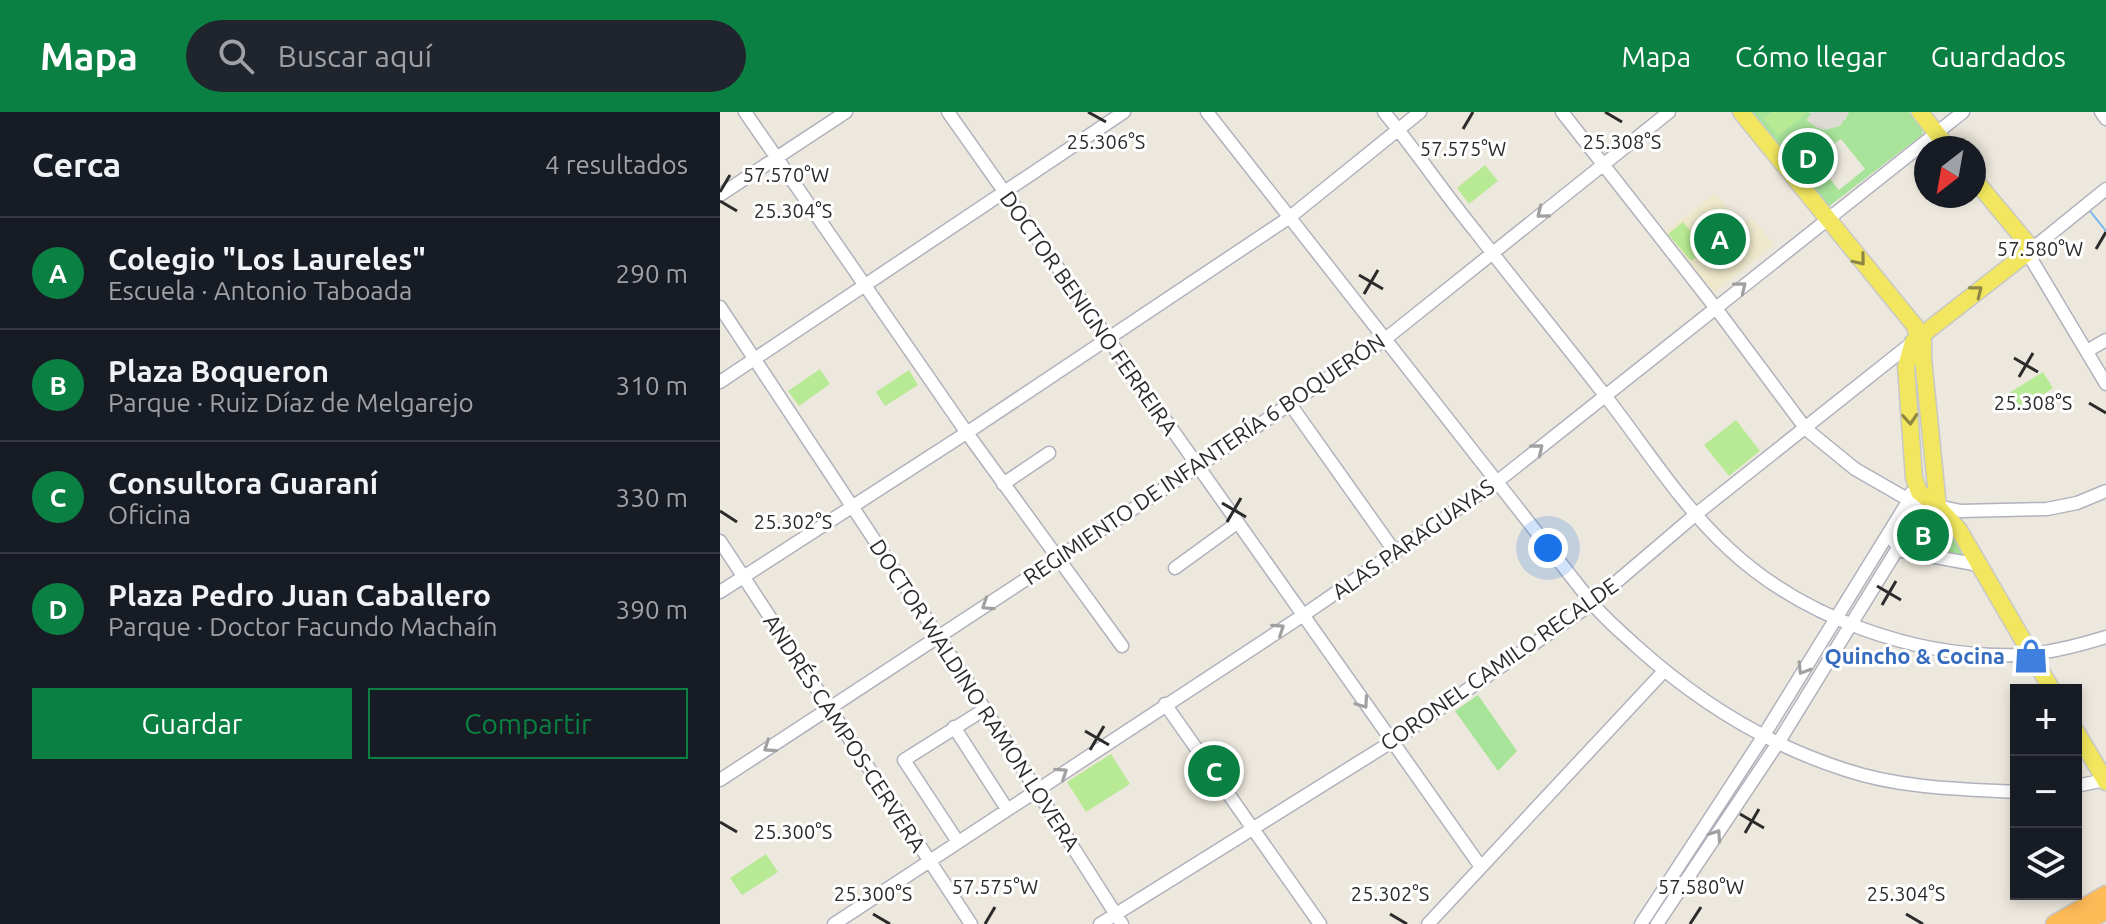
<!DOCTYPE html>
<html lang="es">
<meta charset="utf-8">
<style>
:root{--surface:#171b24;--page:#20242c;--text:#f1f3f6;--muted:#9ea1a6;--line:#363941;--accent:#0b8043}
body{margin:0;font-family:Ubuntu,sans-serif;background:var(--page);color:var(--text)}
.controls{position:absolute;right:24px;bottom:24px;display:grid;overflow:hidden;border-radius:0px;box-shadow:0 4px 12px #0003}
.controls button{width:72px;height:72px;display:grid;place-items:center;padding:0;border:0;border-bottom:2px solid var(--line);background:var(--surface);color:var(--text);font:40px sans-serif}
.compass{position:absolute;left:1194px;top:24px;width:72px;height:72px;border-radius:50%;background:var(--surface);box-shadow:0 4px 12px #0003;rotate:211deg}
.you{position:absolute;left:828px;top:436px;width:28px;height:28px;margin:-20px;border:6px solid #fff;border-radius:50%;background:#1a73e8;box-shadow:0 0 0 12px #1a73e833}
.badge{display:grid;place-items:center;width:52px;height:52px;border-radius:50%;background:var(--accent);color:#fff;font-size:26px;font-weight:700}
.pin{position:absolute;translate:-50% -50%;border:4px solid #fff;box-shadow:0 2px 8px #0006}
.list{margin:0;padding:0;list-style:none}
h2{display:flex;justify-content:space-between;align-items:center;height:104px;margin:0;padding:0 32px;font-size:34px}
h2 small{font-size:26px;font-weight:400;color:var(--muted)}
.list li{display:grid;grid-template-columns:52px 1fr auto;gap:24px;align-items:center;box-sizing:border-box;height:112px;padding:0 32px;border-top:2px solid var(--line)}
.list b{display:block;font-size:30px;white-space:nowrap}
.list p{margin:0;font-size:26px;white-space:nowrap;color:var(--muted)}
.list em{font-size:26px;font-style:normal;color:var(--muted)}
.actions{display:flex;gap:16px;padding:24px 32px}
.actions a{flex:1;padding:18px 0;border:2px solid var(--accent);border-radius:0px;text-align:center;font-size:28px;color:var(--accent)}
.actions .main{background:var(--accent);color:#fff}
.icon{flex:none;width:44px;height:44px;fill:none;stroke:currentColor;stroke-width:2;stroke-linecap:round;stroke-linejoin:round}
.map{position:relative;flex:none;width:1386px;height:812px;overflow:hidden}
header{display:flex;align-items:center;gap:48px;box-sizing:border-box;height:112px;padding:0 40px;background:var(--accent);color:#fff}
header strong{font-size:38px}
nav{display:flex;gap:44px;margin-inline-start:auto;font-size:28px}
.search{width:560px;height:72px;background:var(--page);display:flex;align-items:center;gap:20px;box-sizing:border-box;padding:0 28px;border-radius:44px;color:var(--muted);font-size:30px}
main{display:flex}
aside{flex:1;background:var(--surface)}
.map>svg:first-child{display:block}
.education{fill:#eee9cc}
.green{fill:#a7e399;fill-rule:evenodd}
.pitch{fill:#b8ea95}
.plaza{fill:#dddbd4}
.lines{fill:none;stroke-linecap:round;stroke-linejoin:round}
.stream{stroke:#70b8ef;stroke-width:2}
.minor-casing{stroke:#b1b1be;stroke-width:15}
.major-casing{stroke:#c8c8c8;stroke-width:19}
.highway-casing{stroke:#c8c8c8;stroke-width:21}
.minor{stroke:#fff;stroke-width:12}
.major{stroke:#f1e65e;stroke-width:16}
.highway{stroke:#feba57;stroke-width:18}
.oneway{stroke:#a0a0a0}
.oneway2{stroke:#8e8844}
.ticks{fill:none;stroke:#2b2b2b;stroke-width:3}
.labels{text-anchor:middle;stroke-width:6;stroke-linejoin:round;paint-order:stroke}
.street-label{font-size:22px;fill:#2b2b2b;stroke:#fff}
.shop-label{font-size:22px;font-weight:bold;fill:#366cbe;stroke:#fff;text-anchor:end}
.ticks-label{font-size:20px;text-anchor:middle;fill:#2b2b2b;stroke:#fff;stroke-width:6;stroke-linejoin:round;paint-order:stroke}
</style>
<header>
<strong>Mapa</strong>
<div class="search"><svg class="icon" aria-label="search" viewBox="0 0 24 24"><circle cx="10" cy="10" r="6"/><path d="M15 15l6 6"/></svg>Buscar aquí</div>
<nav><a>Mapa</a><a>Cómo llegar</a><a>Guardados</a></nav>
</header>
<main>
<aside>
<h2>Cerca<small>4 resultados</small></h2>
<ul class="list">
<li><span class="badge">A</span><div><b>Colegio &quot;Los Laureles&quot;</b><p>Escuela · Antonio Taboada</p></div><em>290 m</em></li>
<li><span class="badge">B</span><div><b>Plaza Boqueron</b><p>Parque · Ruiz Díaz de Melgarejo</p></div><em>310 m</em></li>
<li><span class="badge">C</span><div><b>Consultora Guaraní</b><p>Oficina</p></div><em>330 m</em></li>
<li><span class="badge">D</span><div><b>Plaza Pedro Juan Caballero</b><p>Parque · Doctor Facundo Machaín</p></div><em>390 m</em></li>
</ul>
<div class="actions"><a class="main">Guardar</a><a>Compartir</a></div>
</aside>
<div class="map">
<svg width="1386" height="812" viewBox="0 0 1386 812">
<rect width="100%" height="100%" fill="#ede8dd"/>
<!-- education -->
<path class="education" d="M 995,81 L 1021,113 L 1031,105 L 1054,133 L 994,181 L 945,120 Z"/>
<!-- green -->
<path class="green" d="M 1029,0 L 1052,0 L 1044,7 L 1058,23 L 1087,0 L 1094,2 L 1087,8 L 1098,16 L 1125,8 L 1129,0 L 1189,0 L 1203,17 L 1202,23 L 1108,95 L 1104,93 ZM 1121,27 L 1145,57 L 1119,78 L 1110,67 L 1110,35 Z
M 1189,400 C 1220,399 1230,419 1244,443 L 1242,445 L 1184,435 L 1174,423 L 1183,403 Z
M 758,583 L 797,639 L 778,659 L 735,599 Z"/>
<!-- pitch -->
<path class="pitch" d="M 1052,0 L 1087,0 L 1058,24 L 1044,7 Z
M 765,53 L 778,69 L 749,92 L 737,76 Z
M 963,110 L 986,138 L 971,149 L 948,122 Z
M 100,257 L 110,272 L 79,294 L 68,279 Z
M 189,258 L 198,273 L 165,294 L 156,280 Z
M 1323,260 L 1333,276 L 1300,298 L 1289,281 Z
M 1016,308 L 1040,339 L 1009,364 L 984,333 Z
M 391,642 L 410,672 L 366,700 L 347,670 Z
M 46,742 L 58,760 L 22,783 L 10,766 Z"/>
<!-- plaza -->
<path class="plaza" d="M 1093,0 L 1129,0 L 1120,14 L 1105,18 L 1098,16 L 1086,8 Z"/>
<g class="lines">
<!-- stream -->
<path class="stream" d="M 1370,99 L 1386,119"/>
<!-- minor casing -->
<g class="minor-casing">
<path id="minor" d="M 25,0 L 247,321 L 402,534
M 228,0 L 761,755
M 487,0 L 872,491 C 885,507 901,520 916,534 C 977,589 1047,633 1126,658 C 1180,676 1239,677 1296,680
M 664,0 C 696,39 724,81 756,120 C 797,173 839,224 880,277 C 922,330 959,391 1009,437 C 1083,506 1196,546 1297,543 C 1327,542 1357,534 1386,525
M 842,0 L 995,195 L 1086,317 L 1135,357 L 1189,388 L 1241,399 L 1327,397 L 1357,391 L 1386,379
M 1381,0 L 1386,7
M 0,83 L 126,0
M 1312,137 L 1386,77
M 1307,140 L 1386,272
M 0,195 L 218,524 L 402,812
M 1367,239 L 1386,228
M 0,270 L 404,0
M 570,292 L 675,440
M 283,372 L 329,341
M 0,429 L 251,812
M 1174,429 L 1178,436 L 1183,439 L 1259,453
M 455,456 L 517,411
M 0,480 L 254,316 L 570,105 L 700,0
M 445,592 L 600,812
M 234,615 L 287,697
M 0,668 L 477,355 L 664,228 L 949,0
M 1356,674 L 1385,668
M 238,730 L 184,648 L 265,597
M 114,812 L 585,502 L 778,369 L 1243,0
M 380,812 L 673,629 L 867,495 L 975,403 L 1193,230
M 708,812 L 944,559
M 921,812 L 1039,631 L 1189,388 L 1191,381
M 937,812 L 1058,631 L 1178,436"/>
</g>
<!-- major casing -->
<g class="major-casing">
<path id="major" d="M 1021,0 L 1195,214 L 1198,226
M 1200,0 L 1228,36
M 1254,67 L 1312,137 L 1193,230 L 1186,255 L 1194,366 L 1199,380 L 1218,395 L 1239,418 L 1332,578
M 1203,222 L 1203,246 L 1218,395
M 1356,619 L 1386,670"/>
</g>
<!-- highway casing -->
<g class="highway-casing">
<path id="highway" d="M 1335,812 L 1386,783
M 1361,812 L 1386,798"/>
</g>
<!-- minor -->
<use href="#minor" class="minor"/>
<!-- major -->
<use href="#major" class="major"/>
<!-- highway -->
<use href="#highway" class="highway"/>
</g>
<!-- one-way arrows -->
<defs><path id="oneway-chevron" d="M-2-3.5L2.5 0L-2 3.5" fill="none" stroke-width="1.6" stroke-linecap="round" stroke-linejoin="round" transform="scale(2)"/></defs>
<g class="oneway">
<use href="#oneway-chevron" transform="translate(822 101) rotate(141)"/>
<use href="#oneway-chevron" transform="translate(1021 175) rotate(-39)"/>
<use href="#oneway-chevron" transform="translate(818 337) rotate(-39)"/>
<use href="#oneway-chevron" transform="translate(267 493) rotate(147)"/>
<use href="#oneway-chevron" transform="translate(559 517) rotate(-34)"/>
<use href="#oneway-chevron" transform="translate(1083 557) rotate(122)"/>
<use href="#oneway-chevron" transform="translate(643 591) rotate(55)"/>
<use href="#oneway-chevron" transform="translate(49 635) rotate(146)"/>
<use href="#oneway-chevron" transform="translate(342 661) rotate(-34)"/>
<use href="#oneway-chevron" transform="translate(996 723) rotate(-56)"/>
</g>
<g class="oneway2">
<use href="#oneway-chevron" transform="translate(1140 148) rotate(51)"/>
<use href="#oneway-chevron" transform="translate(1257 179) rotate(-38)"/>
<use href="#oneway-chevron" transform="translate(1190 307) rotate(86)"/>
</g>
<!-- ticks -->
<path class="ticks" d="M 368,0 L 386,10M 885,0 L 902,10M 743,17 L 753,0M 0,80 L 10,63M 0,89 L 17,99M 1376,137 L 1386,120M 639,163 L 663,177M 644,182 L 658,158M 1294,246 L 1318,260M 1299,265 L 1313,241M 1369,291 L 1386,301M 502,391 L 526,405M 0,399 L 17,410M 507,410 L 521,386M 1157,474 L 1181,488M 1162,493 L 1176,469M 365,619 L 389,633M 370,638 L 384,614M 1020,702 L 1044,716M 0,710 L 17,720M 1025,721 L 1039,697M 153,802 L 170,812M 670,802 L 687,812M 1186,802 L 1203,812M 265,812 L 275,795M 970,812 L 981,795"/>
<!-- icons -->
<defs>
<g id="shop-bare" transform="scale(2.76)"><path d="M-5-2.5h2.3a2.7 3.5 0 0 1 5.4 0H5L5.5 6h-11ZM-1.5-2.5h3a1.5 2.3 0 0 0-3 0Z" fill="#3f7fe0" stroke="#fff" stroke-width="2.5" paint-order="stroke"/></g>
</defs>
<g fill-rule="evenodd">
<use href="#shop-bare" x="1311" y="544"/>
</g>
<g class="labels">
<!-- street labels -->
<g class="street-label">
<text transform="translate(369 201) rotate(55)" y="8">DOCTOR BENIGNO FERREIRA</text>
<text transform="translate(484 347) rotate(-34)" y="8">REGIMIENTO DE INFANTERÍA 6 BOQUERÓN</text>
<text transform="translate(693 427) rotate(-35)" y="8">ALAS PARAGUAYAS</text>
<text transform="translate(779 552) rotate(-35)" y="8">CORONEL CAMILO RECALDE</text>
<text transform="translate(255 583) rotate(57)" y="8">DOCTOR WALDINO RAMON LOVERA</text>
<text transform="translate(125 621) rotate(57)" y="8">ANDRÉS CAMPOS-CERVERA</text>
</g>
<!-- shop labels -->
<g class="shop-label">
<text x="1285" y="552">Quincho &amp; Cocina</text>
</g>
</g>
<g class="ticks-label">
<text x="386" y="37">25.306°S</text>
<text x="902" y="37">25.308°S</text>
<text x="743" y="44">57.575°W</text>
<text x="66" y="70">57.570°W</text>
<text x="73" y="106">25.304°S</text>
<text x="1320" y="144">57.580°W</text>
<text x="1313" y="298">25.308°S</text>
<text x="73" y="417">25.302°S</text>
<text x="73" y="727">25.300°S</text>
<text x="275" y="782">57.575°W</text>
<text x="981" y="782">57.580°W</text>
<text x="153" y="789">25.300°S</text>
<text x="670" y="789">25.302°S</text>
<text x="1186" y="789">25.304°S</text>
</g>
</svg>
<div class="controls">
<button>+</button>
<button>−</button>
<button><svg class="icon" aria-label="layers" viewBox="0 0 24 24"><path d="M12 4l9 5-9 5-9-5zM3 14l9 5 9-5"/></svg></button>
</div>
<svg class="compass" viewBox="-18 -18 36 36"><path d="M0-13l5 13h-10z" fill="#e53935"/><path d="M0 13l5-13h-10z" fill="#9ea1a6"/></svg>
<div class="you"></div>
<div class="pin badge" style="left:1000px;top:127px">A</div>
<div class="pin badge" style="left:1203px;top:423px">B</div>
<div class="pin badge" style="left:494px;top:659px">C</div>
<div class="pin badge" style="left:1088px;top:46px">D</div>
</div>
</main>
